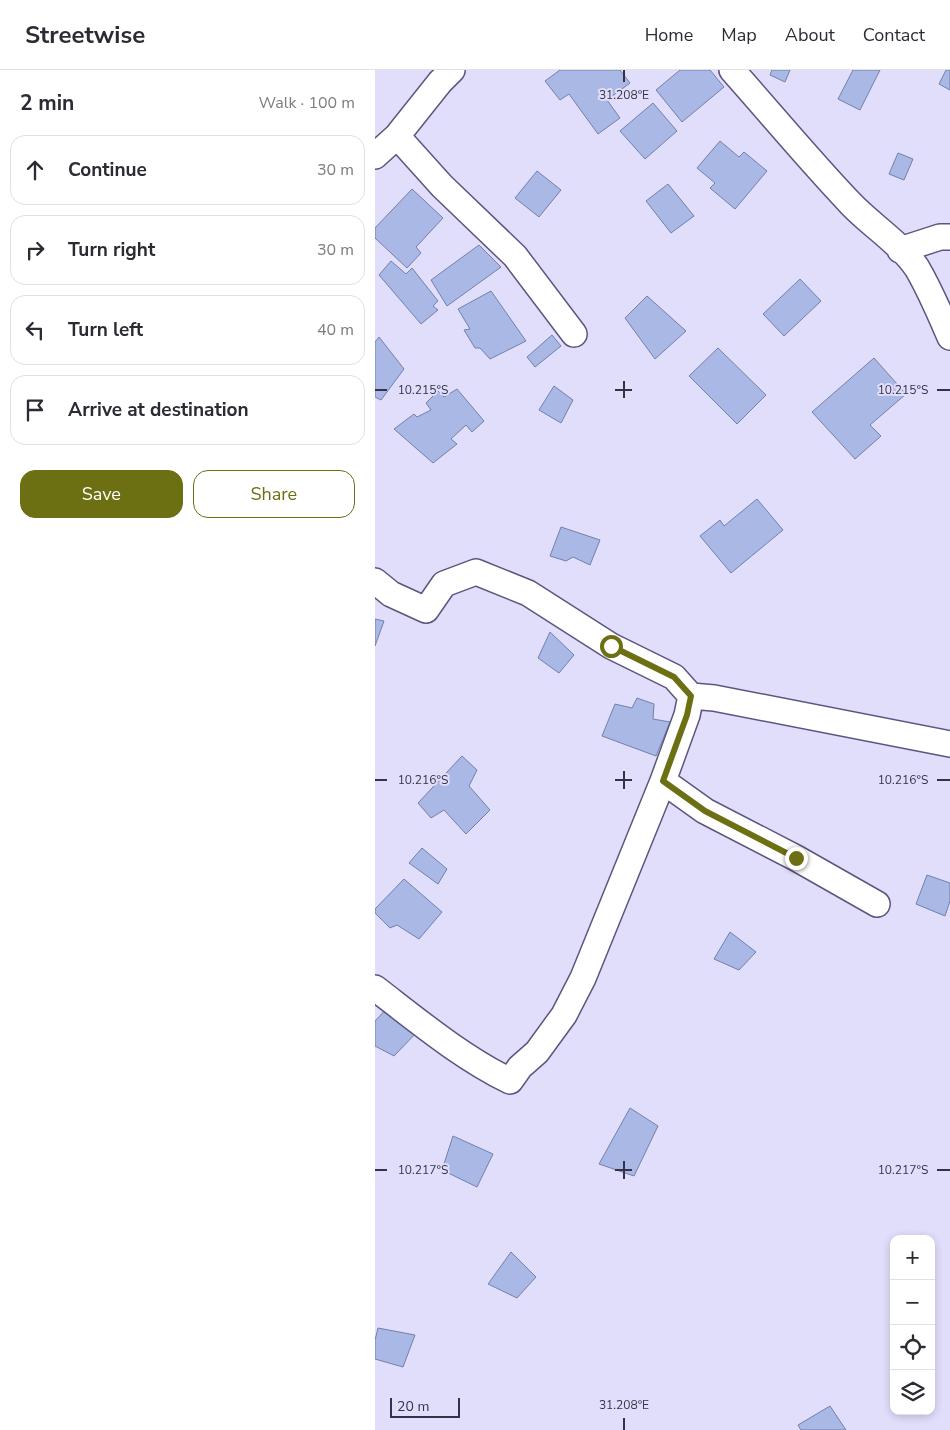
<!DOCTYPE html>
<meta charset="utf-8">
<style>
:root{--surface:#fff;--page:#f7f7f7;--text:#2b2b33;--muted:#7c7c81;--line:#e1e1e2;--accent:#6d6f13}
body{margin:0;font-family:"Nunito Sans",sans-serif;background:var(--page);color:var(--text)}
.controls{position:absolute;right:15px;bottom:15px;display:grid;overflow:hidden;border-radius:10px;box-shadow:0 2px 8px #0003}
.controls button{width:45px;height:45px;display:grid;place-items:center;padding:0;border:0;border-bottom:1px solid var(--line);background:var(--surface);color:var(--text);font:25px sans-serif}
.scale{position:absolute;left:15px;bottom:12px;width:70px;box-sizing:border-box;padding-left:5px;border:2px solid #353246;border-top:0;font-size:14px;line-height:18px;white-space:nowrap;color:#353246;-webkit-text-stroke:4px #e1defb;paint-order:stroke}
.stop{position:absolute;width:15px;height:15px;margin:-11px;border:4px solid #6d6f13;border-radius:50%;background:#fff}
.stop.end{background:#6d6f13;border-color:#fff;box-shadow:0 1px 5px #0008}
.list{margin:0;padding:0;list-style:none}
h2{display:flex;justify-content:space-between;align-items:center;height:65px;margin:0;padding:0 20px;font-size:21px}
h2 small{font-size:16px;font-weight:400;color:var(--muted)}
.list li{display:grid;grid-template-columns:32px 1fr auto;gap:15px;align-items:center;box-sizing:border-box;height:70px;margin:0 10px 10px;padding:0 10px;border:1px solid var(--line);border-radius:15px}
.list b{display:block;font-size:19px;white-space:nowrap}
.list em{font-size:16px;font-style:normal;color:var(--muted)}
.actions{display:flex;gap:10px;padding:15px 20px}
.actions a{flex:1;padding:11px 0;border:1px solid var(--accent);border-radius:15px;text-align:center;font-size:18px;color:var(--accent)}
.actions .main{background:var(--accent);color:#fff}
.icon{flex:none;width:28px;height:28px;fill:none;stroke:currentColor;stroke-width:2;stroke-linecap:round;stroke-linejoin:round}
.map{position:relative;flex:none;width:575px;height:1360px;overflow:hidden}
header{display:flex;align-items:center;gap:30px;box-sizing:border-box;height:70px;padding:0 25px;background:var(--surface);border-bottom:1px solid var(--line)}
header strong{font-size:24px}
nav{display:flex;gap:28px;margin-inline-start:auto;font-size:18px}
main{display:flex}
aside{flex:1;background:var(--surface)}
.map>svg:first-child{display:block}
.building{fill:#aab8e6;stroke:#7380ab}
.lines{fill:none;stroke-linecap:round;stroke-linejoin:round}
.minor-casing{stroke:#5c557f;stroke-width:28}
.minor{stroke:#fff;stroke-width:25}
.route{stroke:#6d6f13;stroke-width:6}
.ticks{fill:none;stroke:#353246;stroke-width:2}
.ticks-label{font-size:12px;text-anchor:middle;fill:#353246;stroke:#e1defb;stroke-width:4;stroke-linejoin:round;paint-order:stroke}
</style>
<header>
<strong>Streetwise</strong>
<nav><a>Home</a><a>Map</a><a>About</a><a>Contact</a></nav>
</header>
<main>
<aside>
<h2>2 min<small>Walk · 100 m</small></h2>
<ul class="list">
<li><svg class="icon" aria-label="ahead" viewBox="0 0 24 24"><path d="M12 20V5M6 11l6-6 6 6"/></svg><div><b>Continue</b></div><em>30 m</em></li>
<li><svg class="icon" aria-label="right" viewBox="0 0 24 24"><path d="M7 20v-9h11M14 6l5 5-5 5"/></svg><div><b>Turn right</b></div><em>30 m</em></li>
<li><svg class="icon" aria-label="left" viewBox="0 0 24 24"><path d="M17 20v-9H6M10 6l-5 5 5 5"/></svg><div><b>Turn left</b></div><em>40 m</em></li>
<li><svg class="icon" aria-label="arrive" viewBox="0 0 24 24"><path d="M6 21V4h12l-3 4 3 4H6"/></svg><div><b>Arrive at destination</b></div></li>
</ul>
<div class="actions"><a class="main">Save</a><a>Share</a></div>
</aside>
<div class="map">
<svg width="575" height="1360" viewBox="0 0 575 1360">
<rect width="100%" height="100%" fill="#e1defb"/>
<!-- building -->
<path class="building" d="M 185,0 L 245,0 L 255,13 L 232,30 L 245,48 L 223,64 L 194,24 L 185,30 L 170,11 Z
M 305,0 L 335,0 L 349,17 L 307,52 L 281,20 Z
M 397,0 L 415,0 L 410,12 L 395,5 Z
M 478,0 L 505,0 L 485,40 L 463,29 Z
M 571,0 L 575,0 L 575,20 L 564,14 Z
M 278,33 L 302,61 L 270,89 L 245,61 Z
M 345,71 L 364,87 L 369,82 L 392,101 L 360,139 L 335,118 L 340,113 L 322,98 Z
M 523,83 L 538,89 L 529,110 L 514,104 Z
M 162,101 L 186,120 L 164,147 L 140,128 Z
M 293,114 L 319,146 L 296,163 L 271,131 Z
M 37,119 L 68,148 L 41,177 L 46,183 L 32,198 L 0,168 L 0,158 Z
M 104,175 L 126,197 L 72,236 L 56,210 Z
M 16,191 L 31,204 L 37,198 L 63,231 L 58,236 L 63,240 L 46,254 L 4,205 Z
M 425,209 L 446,231 L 409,266 L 388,244 Z
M 116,221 L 151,271 L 115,289 L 105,278 L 100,278 L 89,260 L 95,259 L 83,239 Z
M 272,226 L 311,261 L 280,289 L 250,248 Z
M 177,265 L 186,276 L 160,297 L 152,287 Z
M 4,267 L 29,299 L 6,330 L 0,327 L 0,272 Z
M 343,278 L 391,325 L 362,354 L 314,306 Z
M 499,288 L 531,324 L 495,355 L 506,366 L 480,389 L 437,342 Z
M 179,316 L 198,330 L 186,353 L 164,340 Z
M 82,319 L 109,351 L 97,362 L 91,355 L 76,369 L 82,374 L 58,393 L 19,359 L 39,344 L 42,347 L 56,340 L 51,333 L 63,321 L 69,327 Z
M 382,429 L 408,460 L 356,503 L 325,466 L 345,450 L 349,456 Z
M 186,457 L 225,470 L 215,495 L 198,487 L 191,491 L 175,486 Z
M 0,549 L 9,551 L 0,576 Z
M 175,562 L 199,585 L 184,603 L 163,588 Z
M 262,628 L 279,634 L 278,649 L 295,652 L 281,686 L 227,666 L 240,634 L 257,638 Z
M 87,686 L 102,700 L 94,716 L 115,740 L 91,764 L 69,740 L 56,748 L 43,733 Z
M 47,778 L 72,799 L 63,814 L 34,793 Z
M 552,805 L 575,813 L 575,831 L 570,846 L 541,834 Z
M 29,809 L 67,842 L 44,869 L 22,855 L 15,858 L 0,843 L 0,839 Z
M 355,862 L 381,882 L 364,900 L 339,889 Z
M 16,934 L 44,960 L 19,986 L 0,976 L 0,951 Z
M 255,1038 L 283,1056 L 259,1106 L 224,1094 Z
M 78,1066 L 118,1084 L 102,1117 L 67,1100 Z
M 136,1182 L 161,1207 L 142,1228 L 113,1214 Z
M 3,1258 L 40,1265 L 28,1297 L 0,1289 L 0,1270 Z
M 455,1336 L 471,1360 L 426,1360 L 423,1355 Z"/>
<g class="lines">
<!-- minor casing -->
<g class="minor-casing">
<path id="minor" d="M 357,0 C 397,45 435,91 476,134 C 496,155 526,174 542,198 C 555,220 565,244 575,267
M 22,66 L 67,116 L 140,186 L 199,264
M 0,86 L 22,66 L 65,12 L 77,0
M 525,180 L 565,167 L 575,167
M 0,511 L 16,524 L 51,540 L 69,514 L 101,502 L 153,523 L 236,576 L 299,607 L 316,626 L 312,645 L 288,711 L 208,908 L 189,945 L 162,982 L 145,997 L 135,1011 C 86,987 43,951 0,918
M 316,626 L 339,628 L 575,674
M 288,711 L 330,741 L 421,788 L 502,834"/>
</g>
<!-- minor -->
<use href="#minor" class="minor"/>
</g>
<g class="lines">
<!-- route -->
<path class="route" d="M 236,576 L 299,607 L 316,626 L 312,645 L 288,711 L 330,741 L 421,788"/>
</g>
<!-- ticks -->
<path class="ticks" d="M 249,0 L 249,12M 249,311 L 249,328M 0,320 L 12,320M 240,320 L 257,320M 562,320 L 575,320M 249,701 L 249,719M 0,710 L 12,710M 240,710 L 257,710M 562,710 L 575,710M 249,1091 L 249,1109M 0,1100 L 12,1100M 240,1100 L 257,1100M 562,1100 L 575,1100M 249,1348 L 249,1360"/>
<g class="ticks-label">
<text x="249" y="29">31.208°E</text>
<text x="48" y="324">10.215°S</text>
<text x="528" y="324">10.215°S</text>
<text x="48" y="714">10.216°S</text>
<text x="528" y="714">10.216°S</text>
<text x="48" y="1104">10.217°S</text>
<text x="528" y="1104">10.217°S</text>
<text x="249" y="1339">31.208°E</text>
</g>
</svg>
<div class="controls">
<button>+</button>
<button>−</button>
<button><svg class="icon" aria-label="locate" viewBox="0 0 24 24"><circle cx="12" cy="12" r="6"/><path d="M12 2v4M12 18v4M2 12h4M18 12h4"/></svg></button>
<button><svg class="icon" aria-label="layers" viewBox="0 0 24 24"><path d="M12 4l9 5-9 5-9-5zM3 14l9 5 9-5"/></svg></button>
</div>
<div class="scale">20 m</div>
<div class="stop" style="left:236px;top:576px"></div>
<div class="stop end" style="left:421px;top:788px"></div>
</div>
</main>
